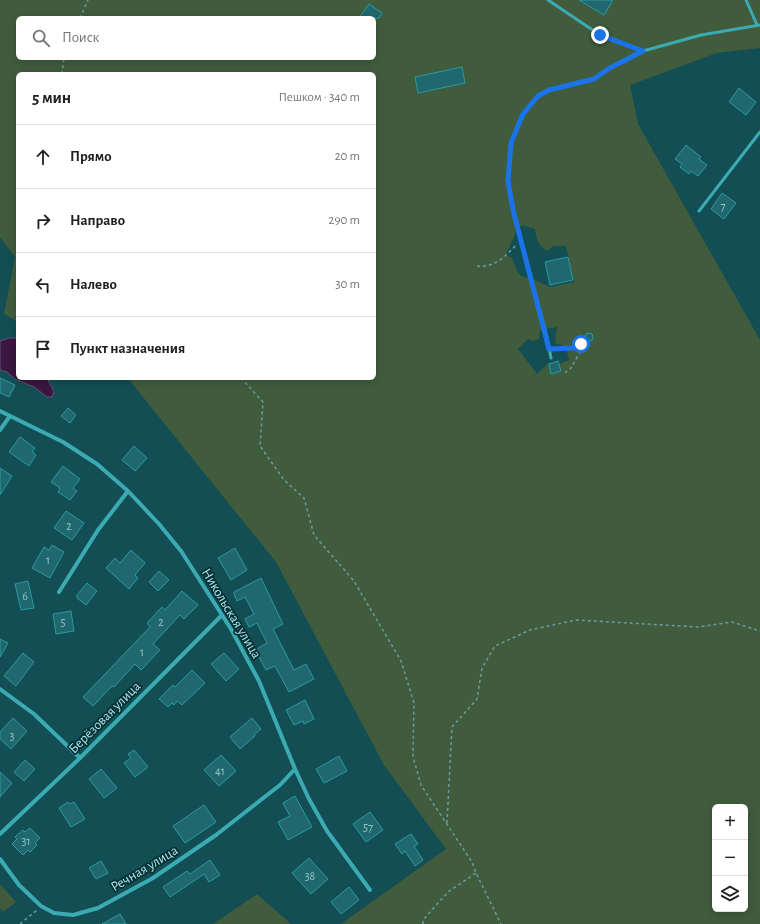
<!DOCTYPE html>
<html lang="ru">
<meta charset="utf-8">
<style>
:root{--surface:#fff;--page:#f2f2f2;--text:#202124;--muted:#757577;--line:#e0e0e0}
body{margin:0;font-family:"Alegreya Sans",sans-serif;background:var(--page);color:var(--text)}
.controls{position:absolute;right:12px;bottom:12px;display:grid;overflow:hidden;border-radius:6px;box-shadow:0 2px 10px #0003}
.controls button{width:36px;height:36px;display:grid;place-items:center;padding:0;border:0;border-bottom:1px solid var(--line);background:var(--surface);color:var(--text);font:20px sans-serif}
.stop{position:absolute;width:12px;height:12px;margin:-9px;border:3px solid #1a73e8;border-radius:50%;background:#fff}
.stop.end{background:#1a73e8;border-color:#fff;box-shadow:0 1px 4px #0008}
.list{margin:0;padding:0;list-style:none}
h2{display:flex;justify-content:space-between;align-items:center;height:52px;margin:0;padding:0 16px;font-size:17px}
h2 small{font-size:13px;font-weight:400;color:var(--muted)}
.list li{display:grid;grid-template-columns:26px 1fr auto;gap:12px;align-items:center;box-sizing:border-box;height:64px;padding:0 16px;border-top:1px solid var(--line)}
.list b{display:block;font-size:15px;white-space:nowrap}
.list em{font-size:13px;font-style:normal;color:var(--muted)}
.icon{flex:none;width:22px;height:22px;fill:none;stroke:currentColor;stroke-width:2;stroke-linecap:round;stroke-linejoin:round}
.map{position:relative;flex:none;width:760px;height:924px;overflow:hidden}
.search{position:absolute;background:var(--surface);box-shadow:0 2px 10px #0003;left:16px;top:16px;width:360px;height:44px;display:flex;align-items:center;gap:10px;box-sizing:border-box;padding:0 14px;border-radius:6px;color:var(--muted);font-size:15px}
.panel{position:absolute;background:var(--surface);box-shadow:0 2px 10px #0003;left:16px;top:72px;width:360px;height:308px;border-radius:6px}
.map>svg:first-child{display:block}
.green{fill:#405c3d;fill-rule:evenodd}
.water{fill:#3b1640;stroke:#5f5472}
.building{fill:#20686d;stroke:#289ba4}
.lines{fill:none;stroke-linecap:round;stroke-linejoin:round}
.path{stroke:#689ea2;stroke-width:1.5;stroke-dasharray:3 3;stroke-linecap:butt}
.lane{stroke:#3baab3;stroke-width:3}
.street{stroke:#3baab3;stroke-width:4}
.route{stroke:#1a73e8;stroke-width:5}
.labels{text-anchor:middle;stroke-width:3.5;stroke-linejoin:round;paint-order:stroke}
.number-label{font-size:12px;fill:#8fc5c9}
.street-label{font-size:14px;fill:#b4e4e8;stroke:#003236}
</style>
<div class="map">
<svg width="760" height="924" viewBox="0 0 760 924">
<rect width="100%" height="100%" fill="#124e53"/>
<!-- green -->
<path class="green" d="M 0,0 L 760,0 L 760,48 L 717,53 L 630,85 L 638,124 L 760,340 L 760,924 L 341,924 L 446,849 L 384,765 L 276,562 L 130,381 L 125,378 L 374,378 L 374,74 L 18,74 L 18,322 L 4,314 L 15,257 L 0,237 ZM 18,18 L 374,18 L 374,58 L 18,58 ZM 523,225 L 535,229 C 537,240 538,246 548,251 L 553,246 L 566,246 L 574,282 L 550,287 L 533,279 L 521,276 L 517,271 L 512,258 L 506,255 L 515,234 L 516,228 ZM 557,327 L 555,343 L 566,347 L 569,360 L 557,365 L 550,362 L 537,374 L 518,349 L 528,339 L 533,341 L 539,339 L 540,330 ZM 715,807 L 745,807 L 745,909 L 715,909 Z
M 1,885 L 16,902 L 3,912 L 0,908 L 0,886 Z
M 257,894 L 291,924 L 213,924 Z"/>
<!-- water -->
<path class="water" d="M 9,338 L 18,338 L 18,378 L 47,378 L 54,392 L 52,397 L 47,397 L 34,387 L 15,379 L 7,372 L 0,370 L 0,341 Z"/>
<!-- building -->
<path class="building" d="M 579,0 L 613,0 L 604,15 Z
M 369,4 L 382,13 L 379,18 L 359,18 Z
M 462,67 L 465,83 L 418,93 L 415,77 Z
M 739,88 L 756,102 L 746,115 L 729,102 Z
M 686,145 L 701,157 L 699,159 L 707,165 L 698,176 L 691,171 L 689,174 L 680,167 L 682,164 L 675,159 Z
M 722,193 L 736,203 L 724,219 L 711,209 Z
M 568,257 L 573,280 L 550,285 L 545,262 Z
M585 337a4 4 0 1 1 8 0a4 4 0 1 1-8 0Z
M 558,361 L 561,371 L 551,374 L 549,364 Z
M 0,378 L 15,385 L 9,397 L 0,393 Z
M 68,408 L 76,415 L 70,423 L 61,416 Z
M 20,437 L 35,448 L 32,452 L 36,455 L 29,466 L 9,452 Z
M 134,446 L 147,458 L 135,471 L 122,460 Z
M 63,466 L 80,479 L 73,488 L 77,491 L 70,500 L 58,492 L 60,488 L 51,482 Z
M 0,468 L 12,476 L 0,495 Z
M 66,511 L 84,523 L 72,540 L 54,528 Z
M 52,545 L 64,552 L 50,578 L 32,568 L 44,547 L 49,550 Z
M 235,548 L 247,570 L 231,580 L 218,558 Z
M 131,550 L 145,563 L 135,575 L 138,578 L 129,589 L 106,568 L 115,558 L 120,563 Z
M 159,571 L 169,580 L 158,591 L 149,582 Z
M 261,578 L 283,624 L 273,629 L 294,670 L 306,664 L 314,679 L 289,692 L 275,666 L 266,670 L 255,650 L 267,643 L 257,623 L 249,627 L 245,619 L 254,614 L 245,597 L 237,601 L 234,594 L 234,592 Z
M 28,581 L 34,608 L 21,610 L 15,584 Z
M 87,583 L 97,591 L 86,605 L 77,598 L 77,595 Z
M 182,591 L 198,605 L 184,619 L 180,615 L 153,644 L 160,650 L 141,670 L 135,664 L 114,687 L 112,686 L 93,706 L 83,697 L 150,627 L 147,623 L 162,607 L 165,610 Z
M 71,611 L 74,631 L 56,634 L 53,614 Z
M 0,639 L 8,643 L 0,657 Z
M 23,653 L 34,662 L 16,686 L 4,676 Z
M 224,653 L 239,669 L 226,681 L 211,664 Z
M 192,670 L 205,683 L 182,705 L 177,701 L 174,705 L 172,703 L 168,707 L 159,699 L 173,685 L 175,687 Z
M 305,700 L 314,719 L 304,724 L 303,721 L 294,725 L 286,710 Z
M 13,718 L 27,731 L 11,749 L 0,739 L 0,732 Z
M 252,718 L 261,729 L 254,735 L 255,736 L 240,749 L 230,737 Z
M 134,750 L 148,767 L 135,777 L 124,763 L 131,758 L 128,754 Z
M 221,755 L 236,771 L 219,786 L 204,770 Z
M 339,756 L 347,771 L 324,783 L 316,769 Z
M 25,760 L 35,769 L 24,781 L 14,772 Z
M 101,769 L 117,788 L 104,798 L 89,779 Z
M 0,772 L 12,783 L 0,797 Z
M 295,796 L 312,827 L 288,840 L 278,822 L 290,816 L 283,803 Z
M 68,802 L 70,804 L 74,802 L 85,819 L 71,827 L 59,808 Z
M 204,805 L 216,822 L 185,843 L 173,826 Z
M 370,812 L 383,830 L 366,842 L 353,824 Z
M 30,828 L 40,838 L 35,843 L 37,845 L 30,852 L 28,850 L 23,855 L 12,844 L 17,839 L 15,837 L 23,830 L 25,832 Z
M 411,834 L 418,844 L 414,846 L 423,860 L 415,866 L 405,851 L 402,854 L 395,844 Z
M 309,858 L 328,879 L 311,894 L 292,873 Z
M 210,860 L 220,875 L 209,882 L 204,874 L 170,897 L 163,887 L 187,871 L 190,874 Z
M 101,861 L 108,873 L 96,879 L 89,868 Z
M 349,887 L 359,900 L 341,914 L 331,902 Z
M 120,914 L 126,924 L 102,924 Z"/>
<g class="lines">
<!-- path -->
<path class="path" d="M 80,18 L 88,0
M 62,74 L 64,58
M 477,266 C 494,268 505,257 516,245
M 555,348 L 575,348 L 585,341
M 565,373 C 567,371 569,370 570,369 C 572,367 585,343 585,340
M 241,378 L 263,402 L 260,446 L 284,480 L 304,498 L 314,535 L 354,581 L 401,661 L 414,703 L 413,757 L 421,785 L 472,862 L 476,873 L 501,924
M 447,823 L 452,727 L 477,699 L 482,668 L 495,646 L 530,630 L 576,620 L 698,627 L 732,622 L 760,631
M 20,924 L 37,910
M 423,924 L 423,920 L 448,892 L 476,873"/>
<!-- lane -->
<path class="lane" d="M 548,0 L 600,35 L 643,51
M 746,0 L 757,25
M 699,211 L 760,132
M 551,358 L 547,337 L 513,210 L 508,181 L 511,143 L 523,114 L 538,95 L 549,90 L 594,79 L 608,69 L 643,51 L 701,35 L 760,25"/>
<!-- street -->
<path class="street" d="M 0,411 L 63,442 L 97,464 L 128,491 L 159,524 L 181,551 L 231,629 L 259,681 L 295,769 L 309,799 L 327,831 L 370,890
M 0,430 L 10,416
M 59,592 L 98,530 L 128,491
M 0,689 L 34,714 L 80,758
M 0,834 L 80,758 L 222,615
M 0,859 L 19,885 L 41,906 L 54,913 L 73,915 L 98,908 L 153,878 L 216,835 L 280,785 L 295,769"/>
</g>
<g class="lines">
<!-- route -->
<path class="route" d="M 581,344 L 574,348 L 549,349 L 513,210 L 508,181 L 511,143 L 523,114 L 538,96 L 549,90 L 594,79 L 608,69 L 643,51 L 600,35"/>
</g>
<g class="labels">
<!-- number labels -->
<g class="number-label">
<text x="723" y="210">7</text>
<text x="69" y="530">2</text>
<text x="48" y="564">1</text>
<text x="25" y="600">6</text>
<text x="63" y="626">5</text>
<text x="161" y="626">2</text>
<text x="142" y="656">1</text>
<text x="12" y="740">3</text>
<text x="220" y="775">41</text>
<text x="368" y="831">57</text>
<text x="26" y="845">31</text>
<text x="310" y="880">38</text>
</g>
<!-- street labels -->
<g class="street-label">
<text transform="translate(232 613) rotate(59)" y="5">Никольская улица</text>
<text transform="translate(104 717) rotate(-45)" y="5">Берёзовая улица</text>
<text transform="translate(144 868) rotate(-31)" y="5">Речная улица</text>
</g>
</g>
</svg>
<div class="controls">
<button>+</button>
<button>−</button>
<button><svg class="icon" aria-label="layers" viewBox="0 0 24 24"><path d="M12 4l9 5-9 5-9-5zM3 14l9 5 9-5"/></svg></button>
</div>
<div class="stop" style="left:581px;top:344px"></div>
<div class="stop end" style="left:600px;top:35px"></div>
<div class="search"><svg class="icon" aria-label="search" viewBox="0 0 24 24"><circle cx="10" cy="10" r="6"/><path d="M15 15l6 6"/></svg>Поиск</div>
<section class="panel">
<h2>5 мин<small>Пешком · 340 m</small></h2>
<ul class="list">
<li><svg class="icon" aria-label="ahead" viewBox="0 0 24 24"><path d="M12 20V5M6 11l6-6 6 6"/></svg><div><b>Прямо</b></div><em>20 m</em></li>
<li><svg class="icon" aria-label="right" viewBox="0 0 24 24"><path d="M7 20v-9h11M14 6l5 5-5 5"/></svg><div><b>Направо</b></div><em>290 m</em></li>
<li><svg class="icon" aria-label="left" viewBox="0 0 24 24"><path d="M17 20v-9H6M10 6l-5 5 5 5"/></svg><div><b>Налево</b></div><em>30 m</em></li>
<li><svg class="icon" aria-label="arrive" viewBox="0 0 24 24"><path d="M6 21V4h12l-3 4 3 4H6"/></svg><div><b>Пункт назначения</b></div></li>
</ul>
</section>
</div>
